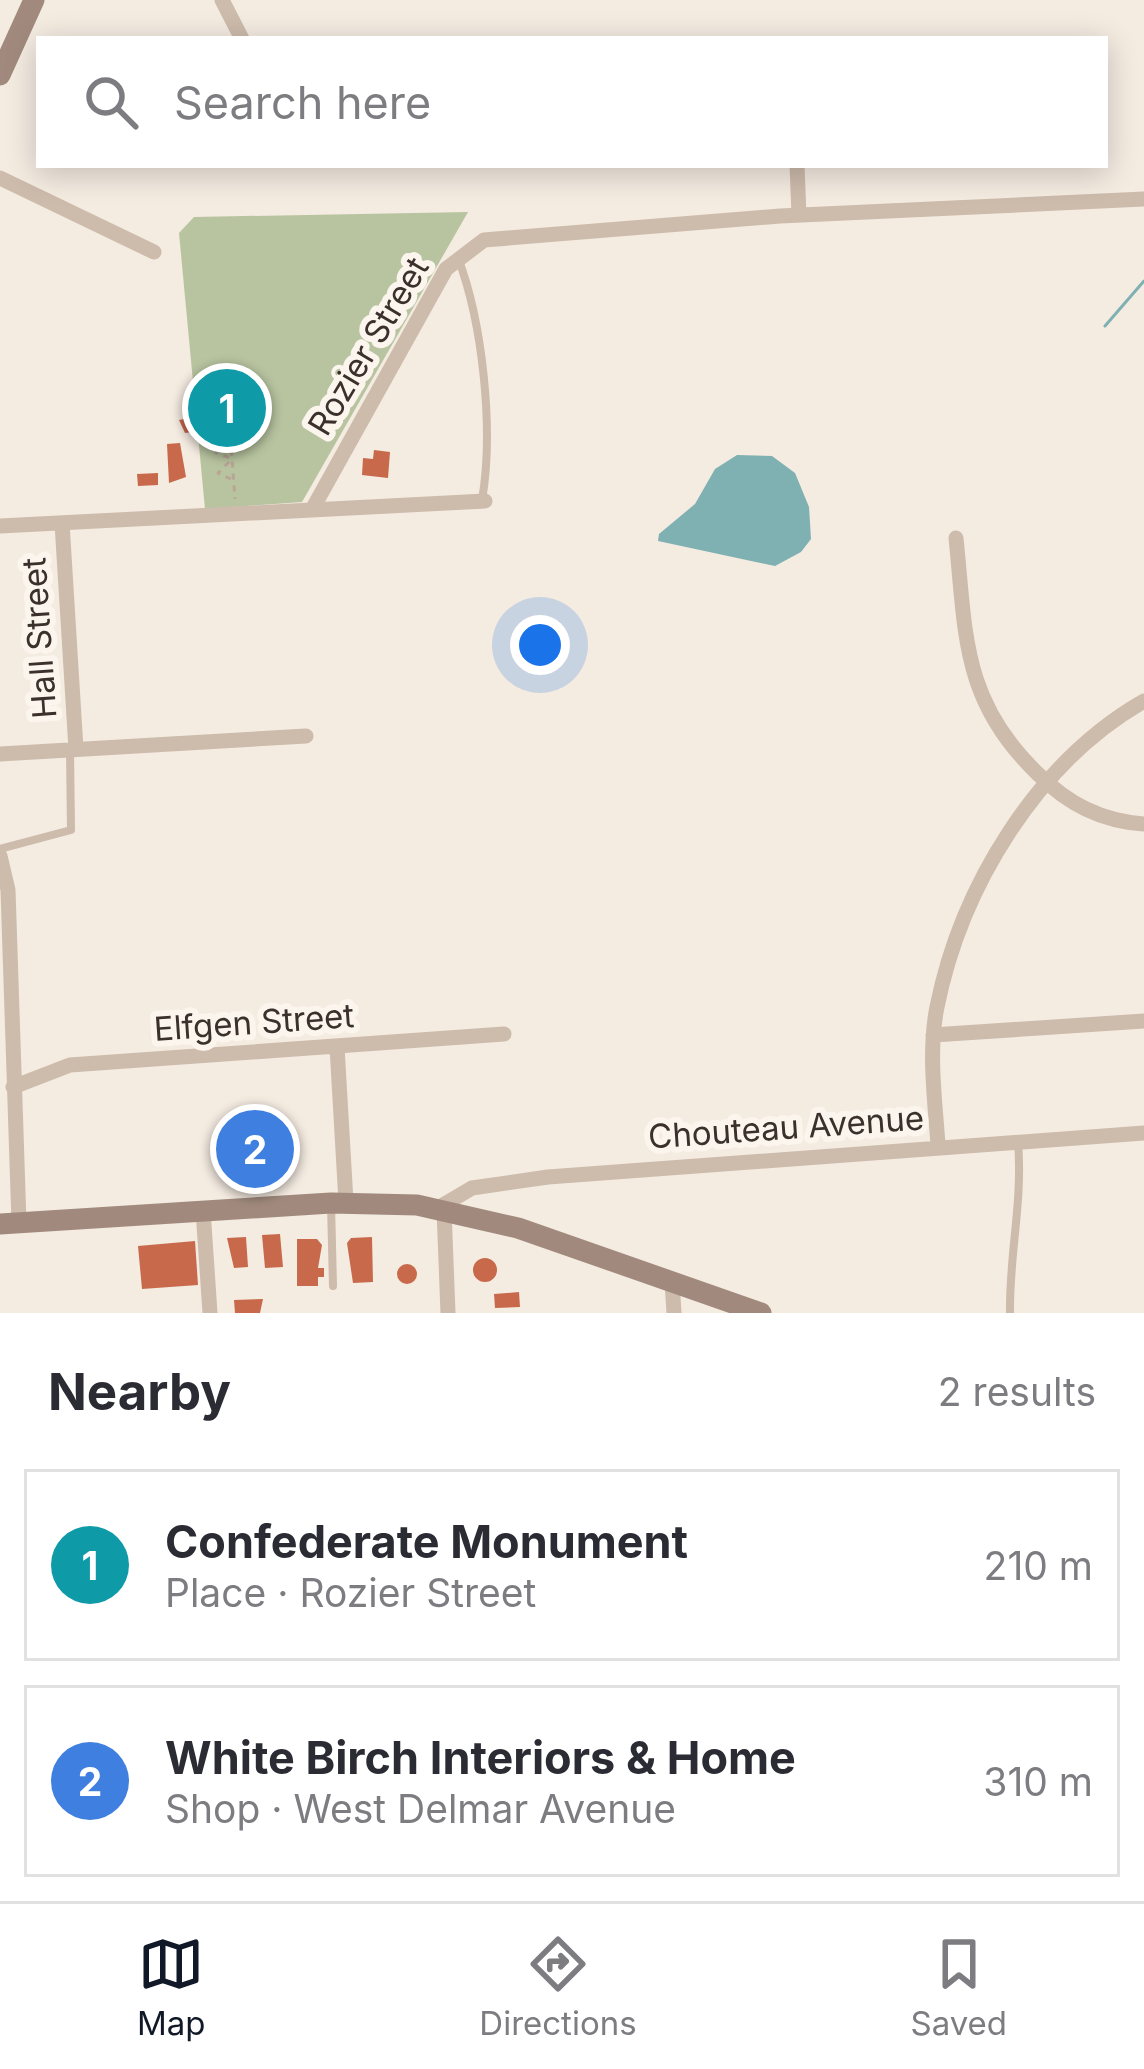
<!DOCTYPE html>
<meta charset="utf-8">
<style>
body{margin:0;font-family:Inter,sans-serif;background:#f2f2f3;color:#2b2b33}
.you{position:absolute;left:540px;top:645px;width:42px;height:42px;margin:-30px;border:9px solid #fff;border-radius:50%;background:#1a73e8;box-shadow:0 0 0 18px #1a73e833}
.badge{display:grid;place-items:center;width:78px;height:78px;border-radius:50%;background:#111827;color:#fff;font-size:39px;font-weight:700}
.pin{position:absolute;translate:-50% -50%;border:6px solid #fff;box-shadow:0 3px 12px #0006}
.list{margin:0;padding:0;list-style:none}
h2{display:flex;justify-content:space-between;align-items:center;height:156px;margin:0;padding:0 48px;font-size:51px}
h2 small{font-size:39px;font-weight:400;color:#7c7c81}
.list li{display:grid;grid-template-columns:78px 1fr auto;gap:36px;align-items:center;box-sizing:border-box;height:192px;margin:0 24px 24px;padding:0 24px;border:3px solid #e1e1e2;border-radius:0px}
.list b{display:block;font-size:45px;white-space:nowrap}
.list p{margin:0;font-size:39px;white-space:nowrap;color:#7c7c81}
.list em{font-size:39px;font-style:normal;color:#7c7c81}
.icon{flex:none;width:66px;height:66px;fill:none;stroke:currentColor;stroke-width:2;stroke-linecap:round;stroke-linejoin:round}
.map{position:relative;flex:none;width:1144px;height:1313px;overflow:hidden}
.search{position:absolute;background:#fff;box-shadow:0 6px 30px #0003;left:36px;right:36px;top:36px;height:132px;display:flex;align-items:center;gap:30px;box-sizing:border-box;padding:0 42px;border-radius:0px;color:#7c7c81;font-size:45px}
.sheet{height:588px;background:#fff}
nav{display:flex;justify-content:space-around;align-items:center;box-sizing:border-box;height:168px;border-top:3px solid #e1e1e2;background:#fff;font-size:33px;color:#7c7c81}
nav a{display:grid;justify-items:center;gap:6px}
nav .on{color:#111827}
.map>svg:first-child{display:block}
</style>
<div class="map">
<svg width="1144" height="1313" viewBox="0 0 1144 1313">
<rect width="100%" height="100%" fill="#f4ebe1"/>
<path fill="#b8c4a0" d="M468,212L302,502L205,509L179,233L194,217Z"/>
<path fill="#7fb0b2" d="M737,455L772,456L795,473L809,507L811,539L801,552L775,566L658,541L659,534L695,504L715,469Z"/>
<g fill="none" stroke-linecap="round" stroke-linejoin="round">
<path stroke="#7fb0b2" stroke-width="3" d="M1105,326L1144,281"/>
</g>
<path fill="#c8694b" d="M190,418L193,432L185,433L179,420Z
M180,443L186,477L169,483L167,444Z
M374,450L390,452L388,478L362,475L363,458L373,459Z
M158,473V485L138,486L137,474Z
M246,1135H263L264,1164H246Z
M280,1234L283,1267L265,1268L262,1235Z
M246,1237L248,1267L234,1268L227,1238Z
M372,1237L373,1282L353,1283L347,1243L351,1238Z
M297,1239H317L322,1245L318,1268H324V1277H318V1286H297Z
M195,1241L198,1285L142,1289L138,1246Z
M473 1270a12 12 0 1 1 24 0a12 12 0 1 1-24 0Z
M397 1274a10 10 0 1 1 20 0a10 10 0 1 1-20 0Z
M519,1292L520,1307L495,1308L494,1294Z
M263,1299L260,1313H235L234,1300Z"/>
<g fill="none" stroke-linecap="round" stroke-linejoin="round">
<path stroke="#b9a596" stroke-width="3" stroke-dasharray="6 6" stroke-linecap="butt" d="M229,418L219,419L218,403L234,402L236,417L229,418L235,499
M228,436L215,431L229,424
M227,441L216,453L230,458
M229,462L218,473L231,479"/>
<path stroke="#cdbbac" stroke-width="8" d="M458,258C483,324 494,431 482,500
M0,849L71,830L70,751
M331,1204L333,1286
M1010,1313C1009,1255 1023,1202 1018,1142"/>
<path stroke="#cdbbac" stroke-width="15" d="M222,0L242,39
M797,165L799,215
M0,178L154,252
M313,508L446,269L484,240L780,216L1144,199
M62,523L76,749
M0,526L485,501
M956,538C966,636 962,701 1038,774C1068,804 1101,821 1144,824
M0,754L306,736
M0,856L8,890L19,1223
M933,1035L1144,1021
M337,1047L346,1202
M13,1087L70,1065L504,1034
M938,1145C935,1100 928,1052 937,1007C961,887 1037,762 1144,701
M438,1208L472,1188L548,1177L1144,1133
M444,1209L448,1313
M203,1210L210,1313
M672,1281L674,1313"/>
<path stroke="#a18a7d" stroke-width="21" d="M0,75L34,0
M0,1224L331,1203L417,1205L518,1228L761,1313"/>
</g>
<g text-anchor="middle" stroke-width="12" stroke-linejoin="round" paint-order="stroke">
<g font-size="33" fill="#3b302b" stroke="#fbf5ee">
<text transform="translate(368 346) rotate(-59)" y="12">Rozier Street</text>
<text transform="translate(39 638) rotate(-94)" y="12">Hall Street</text>
<text transform="translate(254 1022) rotate(-4)" y="12">Elfgen Street</text>
<text transform="translate(786 1127) rotate(-4)" y="12">Chouteau Avenue</text>
</g>
</g>
</svg>
<div class="you"></div>
<div class="pin badge" style="left:227px;top:408px;background:#0f9aa8">1</div>
<div class="pin badge" style="left:255px;top:1149px;background:#3f7fe0">2</div>
<div class="search"><svg class="icon" aria-label="search" viewBox="0 0 24 24"><circle cx="10" cy="10" r="6"/><path d="M15 15l6 6"/></svg>Search here</div>
</div>
<section class="sheet">
<h2>Nearby<small>2 results</small></h2>
<ul class="list">
<li><span class="badge" style="background:#0f9aa8">1</span><div><b>Confederate Monument</b><p>Place · Rozier Street</p></div><em>210 m</em></li>
<li><span class="badge" style="background:#3f7fe0">2</span><div><b>White Birch Interiors &amp; Home</b><p>Shop · West Delmar Avenue</p></div><em>310 m</em></li>
</ul>
</section>
<nav>
<a class="on"><svg class="icon" aria-label="map" viewBox="0 0 24 24"><path d="M3 6l6-2 6 2 6-2v14l-6 2-6-2-6 2zM9 4v14M15 6v14"/></svg>Map</a>
<a><svg class="icon" aria-label="directions" viewBox="0 0 24 24"><path d="M12 3l9 9-9 9-9-9zM9 14v-3h6M13 9l2 2-2 2"/></svg>Directions</a>
<a><svg class="icon" aria-label="saved" viewBox="0 0 24 24"><path d="M7 4h10v16l-5-4-5 4z"/></svg>Saved</a>
</nav>
